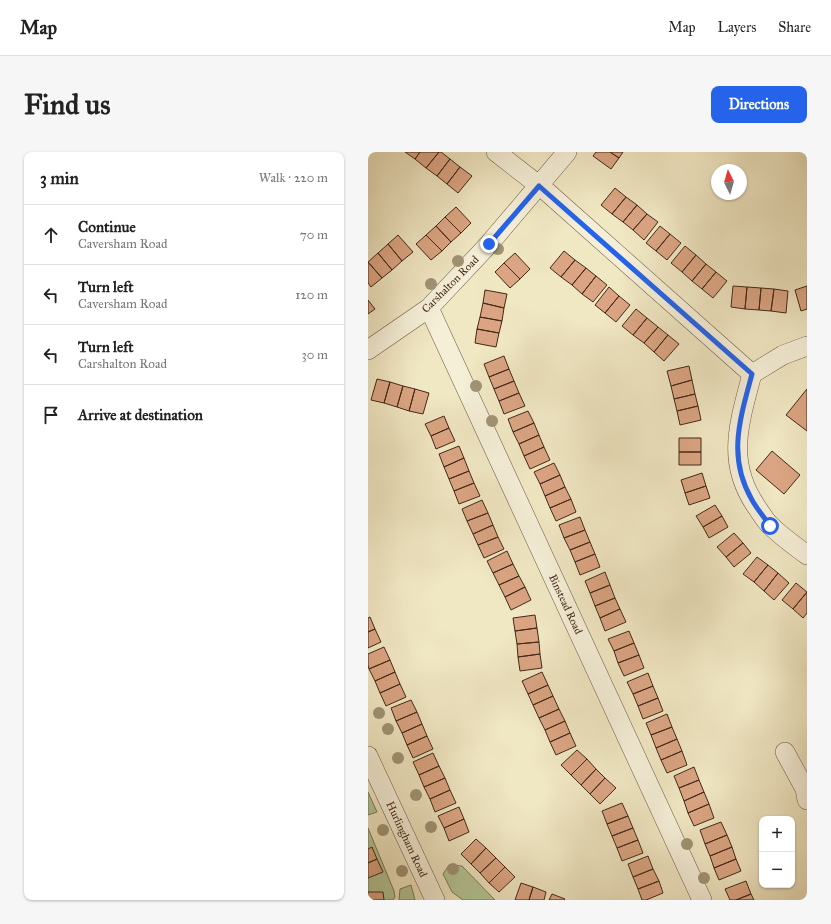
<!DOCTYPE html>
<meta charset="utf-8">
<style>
body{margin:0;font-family:"IM FELL Great Primer",serif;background:#f6f6f6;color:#222}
.controls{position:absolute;right:12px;bottom:12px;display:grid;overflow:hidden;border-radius:8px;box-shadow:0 1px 3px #0004}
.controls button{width:36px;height:36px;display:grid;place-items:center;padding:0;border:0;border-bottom:1px solid #e0e0e0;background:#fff;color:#222;font:20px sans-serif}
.compass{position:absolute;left:343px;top:12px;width:36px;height:36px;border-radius:50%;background:#fff;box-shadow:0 1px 3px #0004;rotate:355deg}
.stop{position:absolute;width:12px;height:12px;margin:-9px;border:3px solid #2563eb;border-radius:50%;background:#fff}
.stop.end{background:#2563eb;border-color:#fff;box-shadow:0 1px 4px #0008}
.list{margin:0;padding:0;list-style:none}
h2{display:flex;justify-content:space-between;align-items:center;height:52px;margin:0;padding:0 16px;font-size:17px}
h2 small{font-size:13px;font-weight:400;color:#767676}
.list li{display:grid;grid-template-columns:26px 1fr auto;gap:12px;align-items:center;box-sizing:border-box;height:60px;padding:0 16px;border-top:1px solid #e0e0e0}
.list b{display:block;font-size:15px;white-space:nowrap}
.list p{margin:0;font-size:13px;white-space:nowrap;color:#767676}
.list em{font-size:13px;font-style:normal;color:#767676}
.icon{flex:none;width:22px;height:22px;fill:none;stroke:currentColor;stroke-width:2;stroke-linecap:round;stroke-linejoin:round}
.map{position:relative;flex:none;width:439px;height:748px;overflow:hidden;border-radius:8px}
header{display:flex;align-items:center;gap:24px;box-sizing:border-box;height:56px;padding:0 20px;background:#fff;border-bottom:1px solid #e0e0e0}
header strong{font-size:19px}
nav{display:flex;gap:22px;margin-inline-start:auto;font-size:14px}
.intro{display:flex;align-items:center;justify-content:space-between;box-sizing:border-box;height:96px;padding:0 24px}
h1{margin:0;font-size:28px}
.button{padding:10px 18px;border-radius:8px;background:#2563eb;color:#fff;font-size:14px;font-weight:700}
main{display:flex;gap:24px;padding:0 24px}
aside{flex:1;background:#fff;border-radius:8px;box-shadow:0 1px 3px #0004}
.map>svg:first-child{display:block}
</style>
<header>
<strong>Map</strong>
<nav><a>Map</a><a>Layers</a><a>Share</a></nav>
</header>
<div class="intro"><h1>Find us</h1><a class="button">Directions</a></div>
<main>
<aside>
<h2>3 min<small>Walk · 220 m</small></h2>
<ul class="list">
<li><svg class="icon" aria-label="ahead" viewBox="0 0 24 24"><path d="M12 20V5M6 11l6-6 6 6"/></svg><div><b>Continue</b><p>Caversham Road</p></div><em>70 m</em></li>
<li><svg class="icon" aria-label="left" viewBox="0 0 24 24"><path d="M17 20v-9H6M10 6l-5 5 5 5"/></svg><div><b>Turn left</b><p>Caversham Road</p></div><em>120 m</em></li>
<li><svg class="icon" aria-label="left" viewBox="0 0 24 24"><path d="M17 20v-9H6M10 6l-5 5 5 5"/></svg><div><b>Turn left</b><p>Carshalton Road</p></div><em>30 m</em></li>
<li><svg class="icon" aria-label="arrive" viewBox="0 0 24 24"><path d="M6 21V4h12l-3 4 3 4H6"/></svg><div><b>Arrive at destination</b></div></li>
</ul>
</aside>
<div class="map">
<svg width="439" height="748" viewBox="0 0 439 748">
<rect width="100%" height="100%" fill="#f0e7c3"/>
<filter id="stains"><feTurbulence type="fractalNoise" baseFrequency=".005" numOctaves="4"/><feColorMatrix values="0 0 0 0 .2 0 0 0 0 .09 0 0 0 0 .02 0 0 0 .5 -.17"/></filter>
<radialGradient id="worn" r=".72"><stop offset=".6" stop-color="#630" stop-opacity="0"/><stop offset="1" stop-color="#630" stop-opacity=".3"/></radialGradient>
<path fill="#b5c798" stroke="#7c7857" d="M0,640L9,660L0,663Z
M0,676L26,739L27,745L25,748H0Z
M81,713L94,714L127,748H95L84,740L75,722Z
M43,733L47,748H31L32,737Z"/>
<path fill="#dba583" stroke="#422916" d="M37,0H52L47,7Z
M52,0H71L58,16L47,7Z
M71,0H73L82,7L69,24L58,16Z
M228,0H242L251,6L243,17L225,4Z
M242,0H255L251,6Z
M82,7L92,15L79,32L69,24Z
M92,15L104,24L90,41L79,32Z
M247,36L258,45L244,62L233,53Z
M258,45L269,53L255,70L244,62Z
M269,53L279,62L265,78L255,70Z
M88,55L103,71L93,81L77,65Z
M279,62L290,70L276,88L265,78Z
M77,65L93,81L83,90L68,74Z
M68,74L83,90L74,99L58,83Z
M292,74L302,82L288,99L278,91Z
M302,82L313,91L299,108L288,99Z
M30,83L45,100L34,109L20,92Z
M58,83L74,99L63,108L48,92Z
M20,92L34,109L24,118L10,101Z
M317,94L328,103L314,120L303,111Z
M196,99L207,108L193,125L182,116Z
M10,101L24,118L14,126L0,110Z
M147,101L162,117L152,127L136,111Z
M328,103L338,112L324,129L314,120Z
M207,108L218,116L204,133L193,125Z
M0,110L14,126L3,135L0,131Z
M136,111L152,127L142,136L127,120Z
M338,112L348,120L334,137L324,129Z
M218,116L228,124L214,142L204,133Z
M348,120L359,129L345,146L334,137Z
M228,124L239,133L225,150L214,142Z
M365,134L379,135L377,157L363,155Z
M439,134V157L433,159L427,138Z
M241,135L251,144L237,161L227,153Z
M379,135L393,136L391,158L377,157Z
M393,136L406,137L403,159L391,158Z
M406,137L420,139L418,161L403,159Z
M117,138L139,142L136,156L115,151Z
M251,144L262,153L248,170L237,161Z
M0,148L7,157L0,162Z
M115,151L136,156L134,169L112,165Z
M268,157L279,166L265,183L254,174Z
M112,165L134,169L131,181L109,177Z
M279,166L290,175L276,191L265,183Z
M290,175L300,183L286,200L276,191Z
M109,177L131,181L128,195L107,191Z
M300,183L311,192L296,209L286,200Z
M136,204L141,217L121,225L116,212Z
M321,214L324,228L303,234L299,219Z
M141,217L146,229L126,237L121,225Z
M9,227L22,230L16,251L3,248Z
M324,228L327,242L306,247L303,234Z
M146,229L151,241L131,249L126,237Z
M22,230L35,234L29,255L16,251Z
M35,234L47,237L41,259L29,255Z
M47,237L61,241L55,262L41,259Z
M439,237V279L418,263Z
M151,241L157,254L136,262L131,249Z
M327,242L330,254L309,259L306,247Z
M330,254L333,268L312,273L309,259Z
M160,259L166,271L145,280L140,267Z
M76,264L81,276L63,284L57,272Z
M166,271L171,283L151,292L145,280Z
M81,276L87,289L68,297L63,284Z
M171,283L176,295L156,304L151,292Z
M311,286H333V300H311Z
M91,294L96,306L76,315L71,302Z
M176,295L182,308L162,317L156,304Z
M404,299L432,323L416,342L388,318Z
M311,300H333V313H311Z
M96,306L101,319L81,327L76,315Z
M186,311L192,323L172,332L166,320Z
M101,319L106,331L86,339L81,327Z
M334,321L338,334L317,341L313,328Z
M192,323L197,335L177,344L172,332Z
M106,331L112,344L91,352L86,339Z
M338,334L342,346L321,353L317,341Z
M197,335L203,347L182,356L177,344Z
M203,347L208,360L188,369L182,356Z
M114,348L120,361L99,369L94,357Z
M347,353L354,364L335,375L328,364Z
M120,361L125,373L105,382L99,369Z
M354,364L360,375L341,386L335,375Z
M212,365L217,378L196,386L191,373Z
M125,373L130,385L110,393L105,382Z
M217,378L222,390L202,398L196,386Z
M366,381L375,391L358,405L349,395Z
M130,385L136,397L116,406L110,393Z
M222,390L227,402L207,410L202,398Z
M375,391L383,401L366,415L358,405Z
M139,399L145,412L125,421L119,409Z
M227,402L232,415L212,423L207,410Z
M389,405L400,413L386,430L375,422Z
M145,412L151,424L131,433L125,421Z
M400,413L410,421L396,439L386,430Z
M237,420L242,433L222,441L217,429Z
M410,421L421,431L406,448L396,439Z
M151,424L157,435L137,445L131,433Z
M428,431L439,440L425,457L414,448Z
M242,433L247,446L227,454L222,441Z
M157,435L163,448L143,458L137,445Z
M439,440V461L435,466L425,457Z
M247,446L252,457L232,466L227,454Z
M252,457L258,470L237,479L232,466Z
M167,463L169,476L147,479L145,466Z
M2,465L7,477L0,480V466Z
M169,476L171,490L149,492L147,479Z
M7,477L13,490L0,496V480Z
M261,479L266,491L246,499L240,487Z
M171,490L172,502L150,505L149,492Z
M266,491L271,503L250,511L246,499Z
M16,495L22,508L1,517L0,513V502Z
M172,502L174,516L152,519L150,505Z
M271,503L276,516L256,524L250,511Z
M22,508L27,520L7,529L1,517Z
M27,520L32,532L12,541L7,529Z
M174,520L180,533L160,542L154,529Z
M280,521L285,534L265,542L259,530Z
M32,532L38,545L18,554L12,541Z
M180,533L185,544L165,553L160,542Z
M285,534L290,546L270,554L265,542Z
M185,544L191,557L171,566L165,553Z
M290,546L295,559L275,567L270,554Z
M43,548L49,560L28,569L23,556Z
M191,557L197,569L177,578L171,566Z
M49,560L54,572L34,581L28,569Z
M299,562L304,575L283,583L278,571Z
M197,569L202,581L182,590L177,578Z
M54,572L59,584L39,593L34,581Z
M304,575L309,587L288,596L283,583Z
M202,581L208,594L188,603L182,590Z
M59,584L65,597L45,606L39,593Z
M309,587L314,599L293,608L288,596Z
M209,598L219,607L203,623L193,613Z
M314,599L319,613L299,621L293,608Z
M65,601L71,614L51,623L45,610Z
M219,607L228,617L213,633L203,623Z
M71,614L77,626L56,635L51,623Z
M326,615L331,628L311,636L306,624Z
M228,617L237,626L222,642L213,633Z
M77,626L82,638L62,647L56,635Z
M237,626L248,636L232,652L222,642Z
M331,628L336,640L316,649L311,636Z
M82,638L88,651L67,660L62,647Z
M336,640L341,652L320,661L316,649Z
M254,651L260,664L239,672L234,659Z
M341,652L346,666L326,674L320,661Z
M91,655L96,667L76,676L70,664Z
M260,664L265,676L244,684L239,672Z
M96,667L101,680L81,689L76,676Z
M353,670L359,683L337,692L332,678Z
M265,676L270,688L249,696L244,684Z
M359,683L364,695L342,704L337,692Z
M108,687L118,696L103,712L93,702Z
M270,688L275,701L254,709L249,696Z
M4,695L9,707L0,711V697Z
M364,695L368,707L346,716L342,704Z
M118,696L128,706L112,721L103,712Z
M280,704L285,717L265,725L260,712Z
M128,706L137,715L121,731L112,721Z
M9,707L15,720L0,726V711Z
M368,707L373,719L351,728L346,716Z
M137,715L147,725L131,740L121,731Z
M285,717L291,729L270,737L265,725Z
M291,729L295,741L278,748H274L270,737Z
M378,729L383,742L368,748H362L357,737Z
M153,731L165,735L161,748H147Z
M165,735L178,740L176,748H161Z
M0,740H15L16,748H0Z
M184,742L197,747L196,748H181Z
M383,742L386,748H368Z"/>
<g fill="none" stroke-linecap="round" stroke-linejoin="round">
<defs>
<path id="minor" d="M128,0L178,39L384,222C371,272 357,311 390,357C394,363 398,370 403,374C414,385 427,394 439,403
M61,156L334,748
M0,198L61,156L121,92L199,0
M384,222L415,203L439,194
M417,600L437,637L439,648
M0,604L67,748"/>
</defs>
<use href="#minor" stroke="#6e5841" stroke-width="20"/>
<use href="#minor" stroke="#f5efd8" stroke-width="19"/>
</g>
<g fill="#a09475">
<circle cx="130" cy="97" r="6"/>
<circle cx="90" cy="109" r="6"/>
<circle cx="63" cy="132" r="6"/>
<circle cx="108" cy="234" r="6"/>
<circle cx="124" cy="269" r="6"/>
<circle cx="11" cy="561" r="6"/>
<circle cx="20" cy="577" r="6"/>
<circle cx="30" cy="606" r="6"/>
<circle cx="48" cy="643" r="6"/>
<circle cx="63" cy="675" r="6"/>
<circle cx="15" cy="678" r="6"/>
<circle cx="319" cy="692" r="6"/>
<circle cx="85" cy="717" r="6"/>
<circle cx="34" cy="719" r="6"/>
<circle cx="336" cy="726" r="6"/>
</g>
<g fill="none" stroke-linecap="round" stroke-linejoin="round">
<path stroke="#2563eb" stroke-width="5" d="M121,92L171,34L384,222C372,267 359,305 384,348C389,357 396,365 402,374"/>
</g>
<g text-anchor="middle" stroke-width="3" stroke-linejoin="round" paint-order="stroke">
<g font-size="11" fill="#422916" stroke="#f5efd8">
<text transform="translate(82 132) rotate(-45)" y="4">Carshalton Road</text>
<text transform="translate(198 452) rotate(65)" y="4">Binstead Road</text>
<text transform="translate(39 687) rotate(65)" y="4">Hurlingham Road</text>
</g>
</g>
<rect width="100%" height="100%" filter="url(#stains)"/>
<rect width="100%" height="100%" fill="url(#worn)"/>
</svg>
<div class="controls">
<button>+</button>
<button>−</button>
</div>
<svg class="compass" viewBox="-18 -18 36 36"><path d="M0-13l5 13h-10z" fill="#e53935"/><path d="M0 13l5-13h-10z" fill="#767676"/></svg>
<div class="stop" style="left:402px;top:374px"></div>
<div class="stop end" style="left:121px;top:92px"></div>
</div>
</main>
